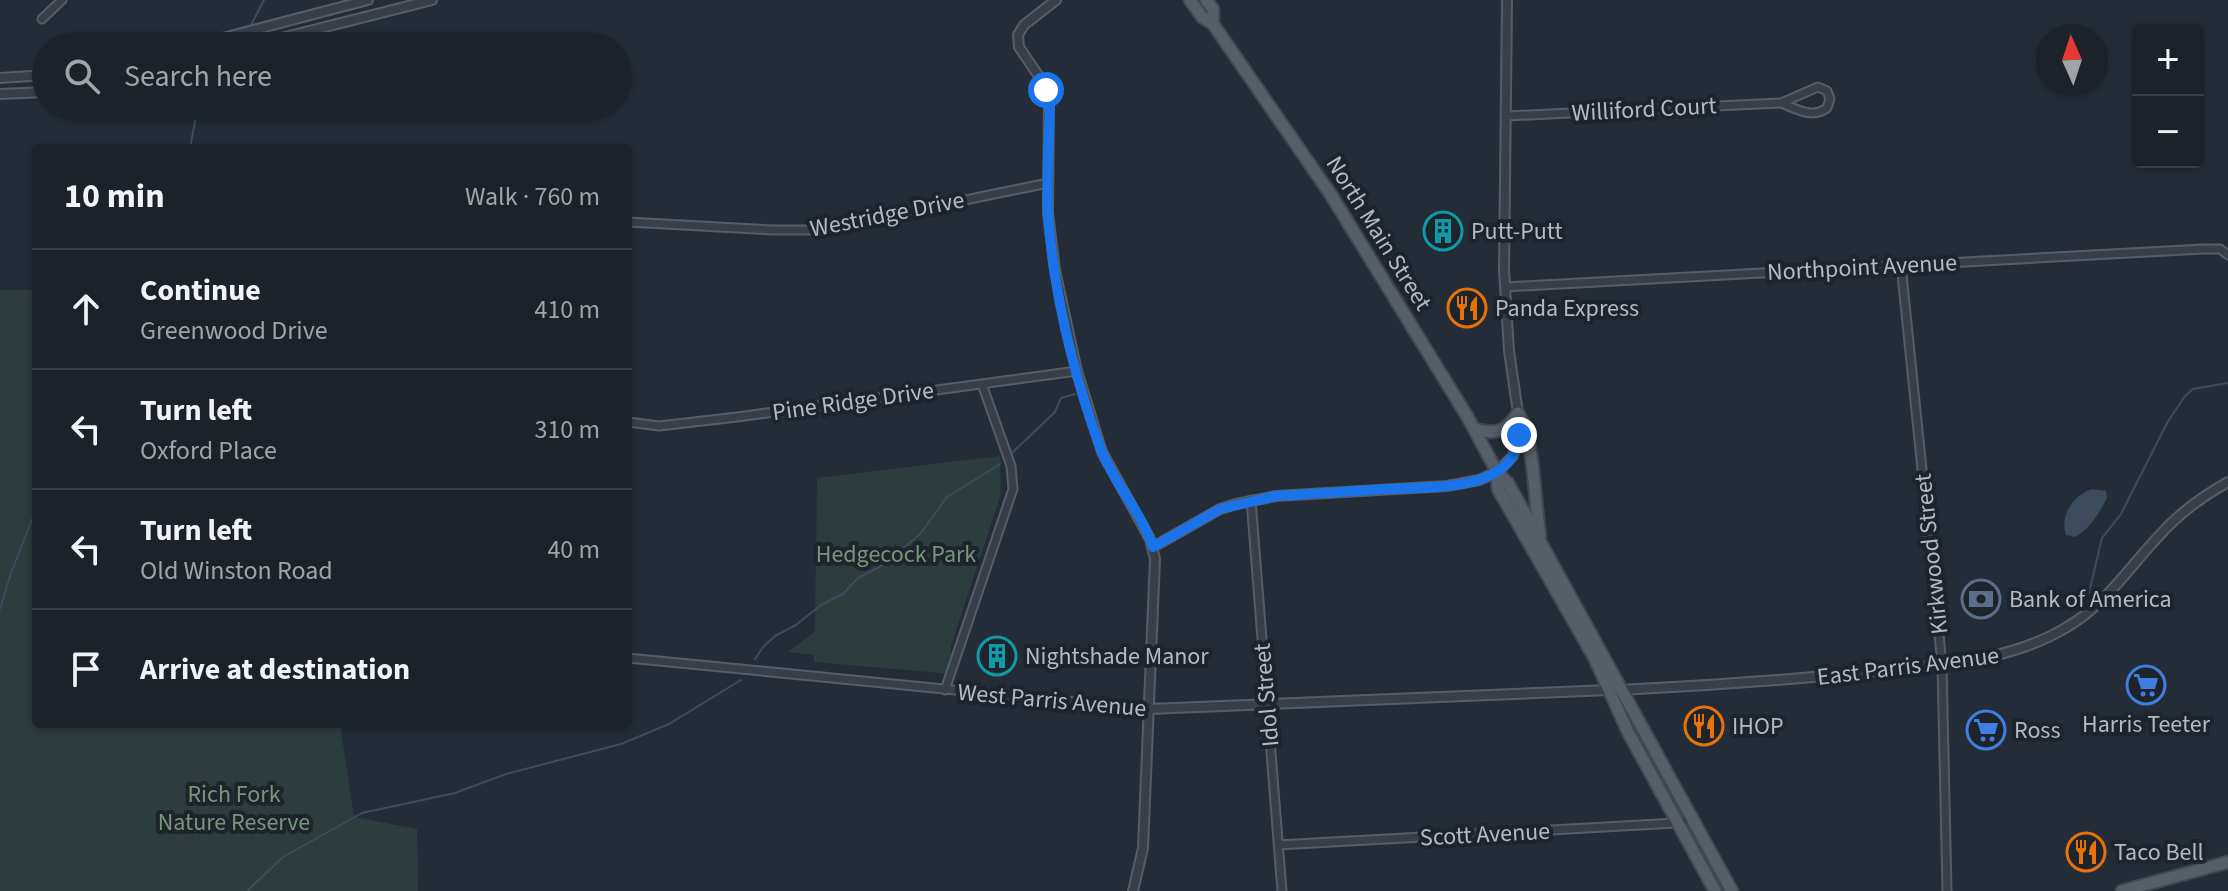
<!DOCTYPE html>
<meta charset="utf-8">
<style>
body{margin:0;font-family:"Source Sans 3",sans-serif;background:#282f35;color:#f1f3f6}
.controls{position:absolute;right:24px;top:24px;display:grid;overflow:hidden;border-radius:8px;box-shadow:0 2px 6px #0004}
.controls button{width:72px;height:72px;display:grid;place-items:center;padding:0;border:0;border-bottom:2px solid #393f46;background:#1b2229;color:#f1f3f6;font:40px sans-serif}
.compass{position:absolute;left:2036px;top:24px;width:72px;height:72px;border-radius:50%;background:#1b2229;box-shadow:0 2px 6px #0004;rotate:357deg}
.stop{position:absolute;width:24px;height:24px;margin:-18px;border:6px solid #1a73e8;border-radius:50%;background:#fff}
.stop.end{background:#1a73e8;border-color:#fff;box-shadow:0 2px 8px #0008}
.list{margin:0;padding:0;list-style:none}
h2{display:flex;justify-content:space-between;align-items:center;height:104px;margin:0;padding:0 32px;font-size:34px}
h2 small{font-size:26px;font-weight:400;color:#a0a4a8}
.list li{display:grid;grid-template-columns:52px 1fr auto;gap:24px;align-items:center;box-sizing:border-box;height:120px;padding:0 32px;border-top:2px solid #393f46}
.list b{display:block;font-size:30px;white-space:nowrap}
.list p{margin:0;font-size:26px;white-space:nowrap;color:#a0a4a8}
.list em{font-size:26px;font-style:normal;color:#a0a4a8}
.icon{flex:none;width:44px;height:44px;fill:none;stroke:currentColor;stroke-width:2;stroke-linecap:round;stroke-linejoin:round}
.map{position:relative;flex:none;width:2228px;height:891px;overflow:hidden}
.search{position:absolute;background:#1b2229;box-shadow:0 2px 6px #0004;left:32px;top:32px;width:600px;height:88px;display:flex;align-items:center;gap:20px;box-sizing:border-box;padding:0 28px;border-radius:44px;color:#a0a4a8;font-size:30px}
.panel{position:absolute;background:#1b2229;box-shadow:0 2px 6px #0004;left:32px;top:144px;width:600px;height:584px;border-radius:8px}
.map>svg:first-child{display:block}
</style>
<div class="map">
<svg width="2228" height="891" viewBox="0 0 2228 891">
<rect width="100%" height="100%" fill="#242d37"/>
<path fill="#2c3d3d" d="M0,290H36V724H340L354,817L417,829L418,891H0Z
M1000,456L1001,494L951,646L952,674L814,662V655L788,652L815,631L817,478Z"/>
<path fill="#3c4b5e" d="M2092,489L2106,491L2107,498C2099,513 2091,528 2075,537L2066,535C2059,515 2074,495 2092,489Z"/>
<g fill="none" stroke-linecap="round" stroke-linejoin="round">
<path stroke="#3c4b5e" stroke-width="2" d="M250,27L264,0
M234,46L244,35
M190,148L198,106
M1013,452L1055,412L1061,398L1075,394
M2089,593L2102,538L2121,514L2167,423L2185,396L2193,389L2228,383
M0,609L11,573L36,509
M755,659L763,647L775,636L796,625L821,605L843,594L858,578L885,564L905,547L921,533L947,497L1000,464
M247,891L283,857L362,813L455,793L506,774L621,744L669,724L741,680"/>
<defs>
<path id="minor" d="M42,19L62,0
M1506,116L1781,103L1818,87L1827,91L1830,99L1827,108C1812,119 1797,109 1781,103
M628,222L773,230H820L1048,183
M1901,265L1942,664L1947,891
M1505,287L2203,249H2220L2228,255
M628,422L659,426L737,417L1077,371
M1251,500L1282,891
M628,658L1149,709
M945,690L1013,489L1011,466L982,384
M1278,845L1676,823L1692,818"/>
<path id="tertiary" d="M1056,0L1024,25L1018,35L1019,47L1042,81L1049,99L1048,213L1055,270L1077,371L1102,452L1150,539L1155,559L1143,848L1133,891
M192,46L368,0
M250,46L432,0
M0,78L46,75
M0,94L46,92
M1153,547L1220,509L1236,504L1276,496L1447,486L1479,480L1497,472L1513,456L1519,435L1518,413L1509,351L1504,270L1507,0
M1621,690C1704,686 1786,680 1868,672C1936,665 2008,663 2067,627C2105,605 2128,569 2157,538C2177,515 2201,497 2228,482
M1149,709L1609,690"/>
<path id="primary" d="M1190,0L1202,17L1213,24L1331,195L1467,416L1497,472L1508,483L1732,891
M1206,0L1213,9V24
M1474,429C1497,435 1505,432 1518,413C1535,440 1534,501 1540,535
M1497,473L1498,489L1594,657L1628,732L1715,891
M2122,891L2228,862"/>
</defs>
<use href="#minor" stroke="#565d65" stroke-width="11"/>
<use href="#tertiary" stroke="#565d65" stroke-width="12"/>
<use href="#primary" stroke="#414850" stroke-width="15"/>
<use href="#minor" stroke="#383f48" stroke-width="7"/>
<use href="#tertiary" stroke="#383f48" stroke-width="8"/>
<use href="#primary" stroke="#565e67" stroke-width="11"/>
</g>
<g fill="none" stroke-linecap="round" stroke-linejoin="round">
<path stroke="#1a73e8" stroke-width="10" d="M1046,90L1050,105C1049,142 1046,180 1048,216C1054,294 1074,376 1101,450C1115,484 1141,512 1153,547L1220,509L1276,496C1313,494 1350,491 1388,489C1422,487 1468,490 1498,471C1511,463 1517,450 1519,435"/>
</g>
<defs>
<symbol id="building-ring" viewBox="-11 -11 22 22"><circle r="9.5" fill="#1d242c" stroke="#0f9aa8" stroke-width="1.5"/><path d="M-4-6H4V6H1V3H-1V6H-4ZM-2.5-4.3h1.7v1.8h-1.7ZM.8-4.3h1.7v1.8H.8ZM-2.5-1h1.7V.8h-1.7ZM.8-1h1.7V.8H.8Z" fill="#0f9aa8"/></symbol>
<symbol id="restaurant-ring" viewBox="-11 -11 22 22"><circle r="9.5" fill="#1d242c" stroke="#e8710a" stroke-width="1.5"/><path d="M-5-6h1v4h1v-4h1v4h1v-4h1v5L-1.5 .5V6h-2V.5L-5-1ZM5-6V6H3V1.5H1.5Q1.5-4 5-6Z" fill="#e8710a"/></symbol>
<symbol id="bank-ring" viewBox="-11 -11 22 22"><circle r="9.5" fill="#1d242c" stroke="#5c6f8a" stroke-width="1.5"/><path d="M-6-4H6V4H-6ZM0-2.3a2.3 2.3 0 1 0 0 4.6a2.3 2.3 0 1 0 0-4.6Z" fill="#5c6f8a"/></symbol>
<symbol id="supermarket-ring" viewBox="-11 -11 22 22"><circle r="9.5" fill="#1d242c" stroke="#3f7fe0" stroke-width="1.5"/><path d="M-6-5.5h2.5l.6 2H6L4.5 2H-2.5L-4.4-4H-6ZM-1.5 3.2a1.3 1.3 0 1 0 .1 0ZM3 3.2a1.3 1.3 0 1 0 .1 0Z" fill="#3f7fe0"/></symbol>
</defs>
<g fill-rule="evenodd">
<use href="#building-ring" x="1421" y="209" width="44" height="44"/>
<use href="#restaurant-ring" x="1445" y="286" width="44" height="44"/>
<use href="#bank-ring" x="1959" y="577" width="44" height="44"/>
<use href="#building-ring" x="975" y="634" width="44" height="44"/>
<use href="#supermarket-ring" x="2124" y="663" width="44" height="44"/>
<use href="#restaurant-ring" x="1682" y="704" width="44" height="44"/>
<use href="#supermarket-ring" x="1964" y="708" width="44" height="44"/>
<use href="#restaurant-ring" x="2064" y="830" width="44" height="44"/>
</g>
<g text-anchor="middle" stroke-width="8" stroke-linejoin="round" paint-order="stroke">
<g font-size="24" fill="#b3bac3" stroke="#1d242c">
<text transform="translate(1644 109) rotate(-3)" y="8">Williford Court</text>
<text transform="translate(887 214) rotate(-11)" y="8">Westridge Drive</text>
<text transform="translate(1379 233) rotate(58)" y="8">North Main Street</text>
<text transform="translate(1862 267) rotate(-3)" y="8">Northpoint Avenue</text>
<text transform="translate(853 401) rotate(-8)" y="8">Pine Ridge Drive</text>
<text transform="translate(1931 554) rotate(-96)" y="8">Kirkwood Street</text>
<text transform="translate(1908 666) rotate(-7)" y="8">East Parris Avenue</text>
<text transform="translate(1266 695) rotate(-95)" y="8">Idol Street</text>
<text transform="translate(1052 700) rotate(5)" y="8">West Parris Avenue</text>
<text transform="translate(1485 834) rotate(-3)" y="8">Scott Avenue</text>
</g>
<g font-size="24" fill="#b3bac3" stroke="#1d242c" text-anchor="start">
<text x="1471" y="239">Putt-Putt</text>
<text x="1495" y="316">Panda Express</text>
<text x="2009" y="607">Bank of America</text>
<text x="1025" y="664">Nightshade Manor</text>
<text x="2146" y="732" text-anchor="middle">Harris Teeter</text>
<text x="1732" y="734">IHOP</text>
<text x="2014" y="738">Ross</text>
<text x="2114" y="860">Taco Bell</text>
</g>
<g font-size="24" fill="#74967b" stroke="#1d242c">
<text x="896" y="562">Hedgecock Park</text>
<text x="234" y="802">Rich Fork<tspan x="234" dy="28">Nature Reserve</tspan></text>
</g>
</g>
</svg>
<div class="controls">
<button>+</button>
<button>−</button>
</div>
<svg class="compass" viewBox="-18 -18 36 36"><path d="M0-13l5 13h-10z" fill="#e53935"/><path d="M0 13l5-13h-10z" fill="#a0a4a8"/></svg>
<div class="stop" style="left:1046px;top:90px"></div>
<div class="stop end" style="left:1519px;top:435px"></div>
<div class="search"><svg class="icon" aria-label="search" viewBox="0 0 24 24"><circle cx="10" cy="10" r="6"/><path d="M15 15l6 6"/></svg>Search here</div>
<section class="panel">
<h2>10 min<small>Walk · 760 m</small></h2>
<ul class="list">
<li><svg class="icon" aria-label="ahead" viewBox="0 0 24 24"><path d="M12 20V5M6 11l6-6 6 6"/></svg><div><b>Continue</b><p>Greenwood Drive</p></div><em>410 m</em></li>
<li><svg class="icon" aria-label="left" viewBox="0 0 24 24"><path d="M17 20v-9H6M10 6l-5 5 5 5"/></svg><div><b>Turn left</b><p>Oxford Place</p></div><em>310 m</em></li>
<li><svg class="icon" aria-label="left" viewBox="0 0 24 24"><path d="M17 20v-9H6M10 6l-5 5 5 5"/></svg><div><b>Turn left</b><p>Old Winston Road</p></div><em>40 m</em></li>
<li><svg class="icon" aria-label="arrive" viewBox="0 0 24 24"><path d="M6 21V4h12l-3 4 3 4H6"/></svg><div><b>Arrive at destination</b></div></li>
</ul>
</section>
</div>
